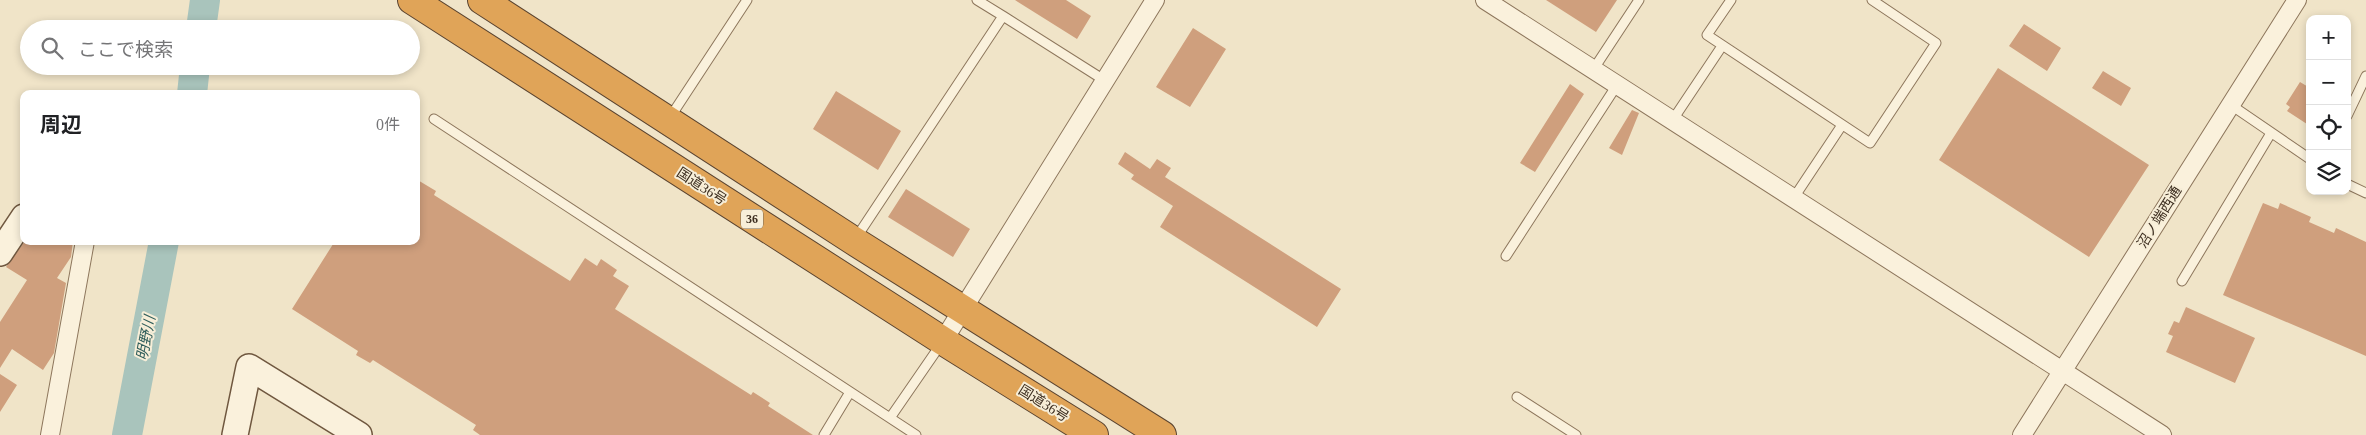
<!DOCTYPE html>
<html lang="ja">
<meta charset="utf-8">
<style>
body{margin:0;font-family:"Times New Roman","Noto Sans JP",serif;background:#f2f2f2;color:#202124}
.controls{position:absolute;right:15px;top:15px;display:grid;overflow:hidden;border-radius:10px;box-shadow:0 2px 8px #0003}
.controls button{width:45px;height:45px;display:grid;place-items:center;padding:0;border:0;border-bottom:1px solid #e0e0e0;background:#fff;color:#202124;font:25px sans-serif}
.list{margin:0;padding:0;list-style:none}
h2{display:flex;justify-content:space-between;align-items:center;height:65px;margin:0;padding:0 20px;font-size:21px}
h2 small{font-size:16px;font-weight:400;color:#757577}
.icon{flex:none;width:28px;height:28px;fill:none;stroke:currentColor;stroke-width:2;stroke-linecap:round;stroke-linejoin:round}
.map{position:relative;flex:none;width:2366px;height:435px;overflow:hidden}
.search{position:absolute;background:#fff;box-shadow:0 2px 8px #0003;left:20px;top:20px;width:400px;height:55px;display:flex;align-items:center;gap:12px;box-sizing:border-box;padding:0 18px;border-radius:28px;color:#757577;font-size:19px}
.panel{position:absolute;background:#fff;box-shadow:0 2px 8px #0003;left:20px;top:90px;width:400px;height:155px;border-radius:10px}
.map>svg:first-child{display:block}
</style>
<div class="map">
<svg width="2366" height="435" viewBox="0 0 2366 435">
<rect width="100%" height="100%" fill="#f0e4c8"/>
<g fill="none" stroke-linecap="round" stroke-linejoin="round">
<path stroke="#a9c4bc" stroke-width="30" d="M201,29L205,0
M192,94L195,66
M127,435L164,241"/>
</g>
<path fill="#cf9f7d" d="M1015,0H1066L1091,16L1077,39Z
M1546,0H1617L1596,32Z
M2024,24L2061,48L2047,71L2009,46Z
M1193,28L1226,49L1190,107L1156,87Z
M1998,68L2149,165L2089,257L1939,160Z
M2103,71L2131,88L2121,106L2092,88Z
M2300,82L2310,88V126L2287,111L2290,107L2286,104Z
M1570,84L1584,94L1535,172L1520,163Z
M836,91L901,131L878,170L813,129Z
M1632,110L1639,113L1622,155L1609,148Z
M1125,152L1150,169L1157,159L1171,168L1165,177L1341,289L1317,327L1160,227L1173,206L1131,179L1134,175L1118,164Z
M416,179L436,191L434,195L570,281L585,258L597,266L601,259L617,270L613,276L629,286L615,309L751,395L753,392L770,403L768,406L813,435H480L473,430L476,425L373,360L370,363L356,355L358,351L292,309L335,241H416Z
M906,189L970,229L953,257L888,217Z
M2263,203L2278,209L2280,203L2311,217L2309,222L2334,233L2336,228L2366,242V356L2223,295Z
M25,241H73L71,257L57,278L66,283L54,353L43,370L12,349L0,368V322L27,280L6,267Z
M2186,307L2255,338L2235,383L2166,352L2173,336L2168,334L2174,321L2179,323Z
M0,374L17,385L0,412Z"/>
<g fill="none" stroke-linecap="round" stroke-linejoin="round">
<defs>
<path id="lane" d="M977,0L1003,16
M1731,0L1707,35L1870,143L1936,43L1872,0
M1593,70L1639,0
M2231,105L2310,159
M2347,116L2366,76
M434,119L916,435
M669,119L747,0
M1672,121L1722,46
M2347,184L2366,193
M1793,199L1842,125
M856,238L1003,16L1104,80
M1506,256L1617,85
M2182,281L2271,133
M1517,397L1576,435
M890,418L941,344
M824,435L850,392"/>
<path id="street" d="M1485,0L2162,435
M943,341L1155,0
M50,435L85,241
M2022,435L2297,0"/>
<path id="secondary" d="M0,253L24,217
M235,435L249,367L359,435"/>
<path id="highway" d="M412,0L943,341L1094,435
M482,0L854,241L1162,435"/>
</defs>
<use href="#lane" stroke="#8d765c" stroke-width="11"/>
<use href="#street" stroke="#8d765c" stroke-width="20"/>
<use href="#secondary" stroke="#6f573f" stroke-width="28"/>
<use href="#highway" stroke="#5b4430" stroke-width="30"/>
<use href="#lane" stroke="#faf1dc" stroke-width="9"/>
<use href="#street" stroke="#faf1dc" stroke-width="18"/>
<use href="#secondary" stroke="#faf1dc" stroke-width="25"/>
<use href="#highway" stroke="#e0a458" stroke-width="28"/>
</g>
<g text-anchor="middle" stroke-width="4" stroke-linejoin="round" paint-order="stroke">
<rect fill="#f7eed8" stroke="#756857" stroke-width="1" x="741" y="209.5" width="22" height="19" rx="4"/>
<g font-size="12" font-weight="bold" fill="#3d2e20">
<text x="752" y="223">36</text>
</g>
<g font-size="14" fill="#3d2e20" stroke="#f7eed8">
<text transform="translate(702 186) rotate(33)" y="5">国道36号</text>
<text transform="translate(2159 217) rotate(-58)" y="5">沼ノ端西通</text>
<text transform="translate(1044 403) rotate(32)" y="5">国道36号</text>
</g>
<g font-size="15" font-style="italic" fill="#2f5d5a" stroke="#f7eed8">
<text transform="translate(146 338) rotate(-79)" y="5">明野川</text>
</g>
</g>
</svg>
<div class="controls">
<button>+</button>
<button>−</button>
<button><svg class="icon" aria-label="locate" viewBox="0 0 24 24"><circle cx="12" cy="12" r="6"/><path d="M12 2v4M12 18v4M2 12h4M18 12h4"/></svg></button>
<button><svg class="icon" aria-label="layers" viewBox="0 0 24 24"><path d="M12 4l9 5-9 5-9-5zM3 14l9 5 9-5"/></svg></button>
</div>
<div class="search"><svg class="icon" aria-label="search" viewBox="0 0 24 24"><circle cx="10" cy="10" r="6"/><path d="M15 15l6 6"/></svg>ここで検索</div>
<section class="panel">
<h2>周辺<small>0件</small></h2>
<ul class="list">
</ul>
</section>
</div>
